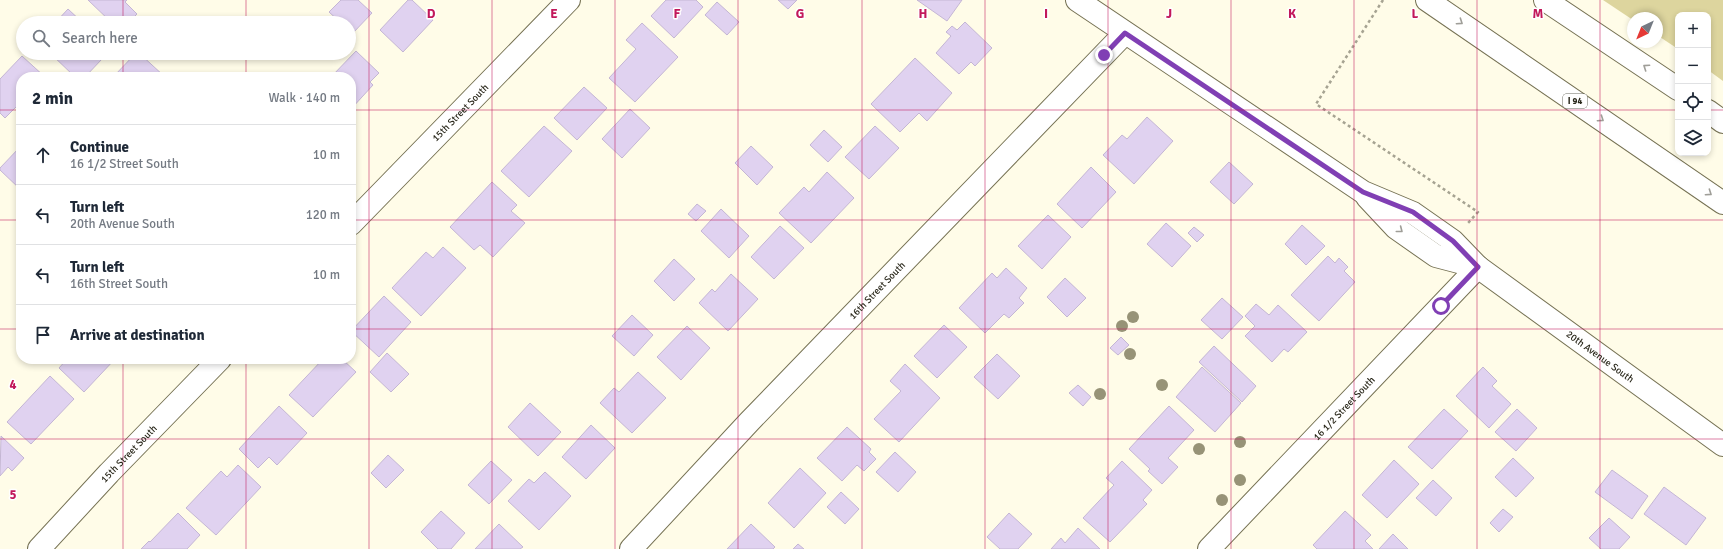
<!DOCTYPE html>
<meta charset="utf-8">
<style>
body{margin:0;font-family:Signika,sans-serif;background:#f2f2f3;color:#1f2937}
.controls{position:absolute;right:12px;top:12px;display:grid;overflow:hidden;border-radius:8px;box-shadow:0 2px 6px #0003}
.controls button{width:36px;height:36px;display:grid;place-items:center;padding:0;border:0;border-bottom:1px solid #e0e1e3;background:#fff;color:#1f2937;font:20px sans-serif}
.compass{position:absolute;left:1627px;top:12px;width:36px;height:36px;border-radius:50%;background:#fff;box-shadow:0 2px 6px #0003;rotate:223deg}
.stop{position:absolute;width:12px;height:12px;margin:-9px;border:3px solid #803fb4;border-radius:50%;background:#fff}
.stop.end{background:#803fb4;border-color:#fff;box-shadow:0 1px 4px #0008}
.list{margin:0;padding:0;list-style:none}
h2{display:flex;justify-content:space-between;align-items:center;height:52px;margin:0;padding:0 16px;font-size:17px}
h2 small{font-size:13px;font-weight:400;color:#747a83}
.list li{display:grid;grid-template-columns:26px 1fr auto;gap:12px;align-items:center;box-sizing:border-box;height:60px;padding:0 16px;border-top:1px solid #e0e1e3}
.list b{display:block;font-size:15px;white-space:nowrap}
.list p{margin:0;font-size:13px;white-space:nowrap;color:#747a83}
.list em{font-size:13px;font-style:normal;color:#747a83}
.icon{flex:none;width:22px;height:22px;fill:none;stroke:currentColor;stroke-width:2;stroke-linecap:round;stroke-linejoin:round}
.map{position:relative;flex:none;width:1723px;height:549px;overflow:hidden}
.search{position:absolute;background:#fff;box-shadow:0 2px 6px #0003;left:16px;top:16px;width:340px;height:44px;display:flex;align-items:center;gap:10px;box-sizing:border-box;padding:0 14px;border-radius:22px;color:#747a83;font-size:15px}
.panel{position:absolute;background:#fff;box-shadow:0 2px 6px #0003;left:16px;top:72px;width:340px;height:292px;border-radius:16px}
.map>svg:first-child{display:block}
</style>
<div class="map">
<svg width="1723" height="549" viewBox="0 0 1723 549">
<rect width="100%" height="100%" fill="#fffce8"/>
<path fill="#ddd59e" d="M1603,0H1723V81L1708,70V15H1678V49L1657,35V18H1633V20Z"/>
<path fill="#e0d2f0" stroke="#c4b6d4" d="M88,0H127L125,2L137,14L128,23H112Z
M341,0H358L372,13L352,34L349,31V23H341L329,12Z
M408,0H412L433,20L403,52L380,30Z
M666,0H696L703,7L674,38L651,16Z
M778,0H797L788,9Z
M917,0H962L947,21Z
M717,2L739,22L727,35L705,15Z
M68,9L83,23H55Z
M965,22L992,48L975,66L971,62L959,74L936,53L951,36L946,32L952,26L957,30Z
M642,23L678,57L635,102L609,78L636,49L626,40Z
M356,51L379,73L370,82L373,85L351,109V77H331Z
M50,53H96L102,59L85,77H75Z
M136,53H139L164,76L113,77Z
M22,56L45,77H21V102L5,118L0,113V79Z
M915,58L952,93L927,121L919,113L900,132L871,104Z
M584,87L607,108L577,140L554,118Z
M630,109L650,128L622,158L602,139Z
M1147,117L1173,141L1134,184L1103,155L1122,135L1127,139Z
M544,126L572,151L529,197L501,171Z
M875,126L899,148L869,179L845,157Z
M824,130L842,147L828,162L810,145Z
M751,146L773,167L757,185L735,163Z
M20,147L21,148V190L0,170V168Z
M1229,162L1253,184L1234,204L1210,182Z
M1091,167L1116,192L1082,228L1057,204Z
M827,172L854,198L811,243L779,213L804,187L809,192Z
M492,182L517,205L511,211L525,223L493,257L480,245L474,250L450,227Z
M697,204L706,211L696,221L688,214Z
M721,209L749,236L729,258L701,231Z
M1048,215L1071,237L1042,269L1018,246Z
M1166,223L1191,246L1172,267L1147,244Z
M1302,225L1325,246L1306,265L1285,244Z
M780,226L804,248L774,279L751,257Z
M1194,227L1204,235L1197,242L1188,233Z
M443,247L466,268L421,316L392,288L426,252L433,258Z
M1328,256L1335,263L1339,258L1348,267L1344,271L1355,282L1319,321L1291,295Z
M674,259L695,279L674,301L654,281Z
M1006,268L1027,288L1019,298L1024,303L1009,318L1004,314L985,333L959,308L992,273L997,278Z
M731,274L758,299L728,331L699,303L712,289L715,292Z
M1065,278L1086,298L1067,317L1047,297Z
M384,296L411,322L379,357L351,331Z
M1222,298L1243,317L1222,339L1201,320Z
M1256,304L1269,315L1278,305L1307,332L1288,352L1284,349L1272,362L1245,336L1255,326L1245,316Z
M632,315L653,335L634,356L612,336Z
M944,325L967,347L937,378L914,356Z
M687,326L710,348L681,380L657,357Z
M1121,337L1129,345L1118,355L1110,348Z
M1214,346L1256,386L1242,402L1199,362Z
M387,353L409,374L391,392L370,372Z
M997,354L1020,376L998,399L974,377Z
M67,359H115L84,392L59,368Z
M323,359H342L356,372L313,417L289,395Z
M905,364L940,398L899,442L874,419L901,391L890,381Z
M1202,367L1241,403L1215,432L1176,397Z
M1483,367L1497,381L1492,386L1511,404L1489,428L1456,396Z
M638,372L666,398L632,433L600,403L614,388L619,392Z
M50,376L74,399L31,444L7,422Z
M1078,385L1091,397L1083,406L1069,393Z
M530,403L561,432L538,456L508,427Z
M279,406L307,433L277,465L269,457L258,468L239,449Z
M1169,406L1194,430L1168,458L1178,467L1162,484L1148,471L1150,469L1129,449Z
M1444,409L1468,431L1432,469L1408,447Z
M1517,409L1537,428L1516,451L1495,432Z
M591,425L615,448L586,479L562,457Z
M847,427L871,449L869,452L876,459L864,471L857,465L842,481L817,458Z
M1,436L24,458L12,471L8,467L0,476Z
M895,452L916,472L898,492L876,472Z
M388,455L404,470L386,488L371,473Z
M1513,458L1534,478L1516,497L1495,477Z
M1394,460L1419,484L1387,518L1362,495Z
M491,461L512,480L489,504L468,485Z
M1122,461L1152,490L1143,500L1147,504L1110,542L1083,518L1114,485L1106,478Z
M238,465L261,487L216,535L186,508L221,471L227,477Z
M800,468L826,493L794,528L768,503Z
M1612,470L1648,496L1632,519L1595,492Z
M545,472L571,496L539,530L508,501L529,479L534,483Z
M1433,480L1452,498L1436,516L1416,498Z
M1664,487L1706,518L1686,545L1644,514Z
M841,492L859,509L845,524L827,507Z
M1503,509L1513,517L1499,532L1490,523Z
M441,511L465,533L451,549H438L421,532Z
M1345,511L1371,535L1365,541L1373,549H1317L1313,545Z
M178,513L200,535L187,549H141L149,541L150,542Z
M1009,513L1032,534L1018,549H1000L987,537Z
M1609,518L1630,537L1619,549H1601L1589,538Z
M499,524L523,547L520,549H475Z
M751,524L775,547L773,549H727Z
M1078,528L1100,549H1051L1061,538L1065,543Z
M1393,534L1408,549H1379Z
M798,544L804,549H793Z"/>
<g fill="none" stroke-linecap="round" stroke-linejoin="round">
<defs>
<g id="minor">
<path id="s1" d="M1077,0L1363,192L1413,213L1453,241L1478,267L1723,445"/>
<path d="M1367,197L1396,228L1436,256L1478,267"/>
<path id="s2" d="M351,224L569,0"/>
<path id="s3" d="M39,549L109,473L220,359"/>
<path id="s4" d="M631,549L749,422L1125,33"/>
<path id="s5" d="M1209,549L1478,267"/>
</g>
<path id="motorway" d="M1427,0L1723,203
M1545,0L1678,89
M1708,111L1723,122"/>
</defs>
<use href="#minor" stroke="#767254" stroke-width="24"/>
<use href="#motorway" stroke="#767254" stroke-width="24"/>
<path stroke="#a6a392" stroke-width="2.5" stroke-dasharray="3 3" stroke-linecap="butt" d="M1383,0L1316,104L1478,212L1468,223"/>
<use href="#minor" stroke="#fff" stroke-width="22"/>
<use href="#motorway" stroke="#fff" stroke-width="22"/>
</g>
<g fill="#979377">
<circle cx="1133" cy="317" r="6"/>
<circle cx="1122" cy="326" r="6"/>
<circle cx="1130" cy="354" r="6"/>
<circle cx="1162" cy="385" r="6"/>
<circle cx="1100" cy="394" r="6"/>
<circle cx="1240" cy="442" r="6"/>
<circle cx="1199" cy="449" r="6"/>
<circle cx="1240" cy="480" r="6"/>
<circle cx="1222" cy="500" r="6"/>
</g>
<defs><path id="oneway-chevron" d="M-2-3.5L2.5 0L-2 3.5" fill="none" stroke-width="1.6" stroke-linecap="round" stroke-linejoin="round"/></defs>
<g stroke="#9f9e98">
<use href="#oneway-chevron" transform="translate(1460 22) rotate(34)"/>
<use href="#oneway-chevron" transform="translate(1646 67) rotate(-146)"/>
<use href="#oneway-chevron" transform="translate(1601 119) rotate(34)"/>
<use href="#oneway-chevron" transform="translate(1709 193) rotate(34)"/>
<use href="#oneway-chevron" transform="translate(1400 230) rotate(38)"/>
</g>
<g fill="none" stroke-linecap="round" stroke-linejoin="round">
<path stroke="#803fb4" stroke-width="5" d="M1104,55L1125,33L1363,192L1413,212L1453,241L1478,267L1441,306"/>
</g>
<path fill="none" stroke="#c2185b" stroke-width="1" stroke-opacity="0.55" d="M123,0V23M246,0V23M369,0V549M492,0V549M615,0V549M738,0V549M862,0V549M985,0V549M1108,0V549M1231,0V549M1354,0V549M1477,0V549M1600,0V549M123,53V77M246,53V77M0,110H21M351,110H1678M1708,110H1723M0,220H21M351,220H1723M0,329H21M351,329H1723M123,359V549M246,359V549M0,439H1723"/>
<g text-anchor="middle" stroke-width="3" stroke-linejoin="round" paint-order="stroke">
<rect fill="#fff" stroke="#69685f" stroke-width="1" x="1563" y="94" width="24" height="14" rx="3"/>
<g font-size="9" font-weight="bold" fill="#29271a">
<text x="1575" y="104">I 94</text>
</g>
<g font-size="10" fill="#29271a" stroke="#fff">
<text dy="4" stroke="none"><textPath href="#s2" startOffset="156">15th Street South</textPath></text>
<text dy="4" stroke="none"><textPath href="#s4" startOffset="357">16th Street South</textPath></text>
<text dy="4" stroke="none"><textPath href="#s1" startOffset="635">20th Avenue South</textPath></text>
<text dy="4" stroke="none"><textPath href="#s5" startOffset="195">16 1/2 Street South</textPath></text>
<text dy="4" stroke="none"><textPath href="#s3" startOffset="131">15th Street South</textPath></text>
</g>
</g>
<g font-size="13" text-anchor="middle" font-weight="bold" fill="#c2185b" stroke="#fff" stroke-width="3" stroke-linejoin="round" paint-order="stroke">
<text x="431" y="18">D</text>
<text x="554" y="18">E</text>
<text x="677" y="18">F</text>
<text x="800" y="18">G</text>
<text x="923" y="18">H</text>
<text x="1046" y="18">I</text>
<text x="1169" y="18">J</text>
<text x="1292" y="18">K</text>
<text x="1415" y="18">L</text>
<text x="1538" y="18">M</text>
<text x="13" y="389">4</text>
<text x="13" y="499">5</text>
</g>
</svg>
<div class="controls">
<button>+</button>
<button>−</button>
<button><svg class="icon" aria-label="locate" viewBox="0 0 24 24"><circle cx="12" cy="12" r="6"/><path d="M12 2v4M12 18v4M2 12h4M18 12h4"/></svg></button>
<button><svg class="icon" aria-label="layers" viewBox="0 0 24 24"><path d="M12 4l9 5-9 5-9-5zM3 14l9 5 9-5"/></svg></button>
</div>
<svg class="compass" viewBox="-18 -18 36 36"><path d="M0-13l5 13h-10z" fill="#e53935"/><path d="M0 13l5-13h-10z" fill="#747a83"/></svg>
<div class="stop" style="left:1441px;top:306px"></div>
<div class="stop end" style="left:1104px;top:55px"></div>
<div class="search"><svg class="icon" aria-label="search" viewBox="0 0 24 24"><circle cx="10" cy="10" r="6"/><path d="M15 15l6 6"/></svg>Search here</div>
<section class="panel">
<h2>2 min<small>Walk · 140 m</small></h2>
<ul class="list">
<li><svg class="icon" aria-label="ahead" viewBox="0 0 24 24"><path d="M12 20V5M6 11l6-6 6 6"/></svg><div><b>Continue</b><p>16 1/2 Street South</p></div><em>10 m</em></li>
<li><svg class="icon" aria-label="left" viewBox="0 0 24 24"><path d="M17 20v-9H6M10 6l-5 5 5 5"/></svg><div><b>Turn left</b><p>20th Avenue South</p></div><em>120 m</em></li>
<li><svg class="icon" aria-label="left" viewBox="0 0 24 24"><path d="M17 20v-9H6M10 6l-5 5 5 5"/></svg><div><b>Turn left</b><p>16th Street South</p></div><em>10 m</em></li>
<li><svg class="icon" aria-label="arrive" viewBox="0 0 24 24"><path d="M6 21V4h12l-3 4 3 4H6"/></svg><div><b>Arrive at destination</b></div></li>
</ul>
</section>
</div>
